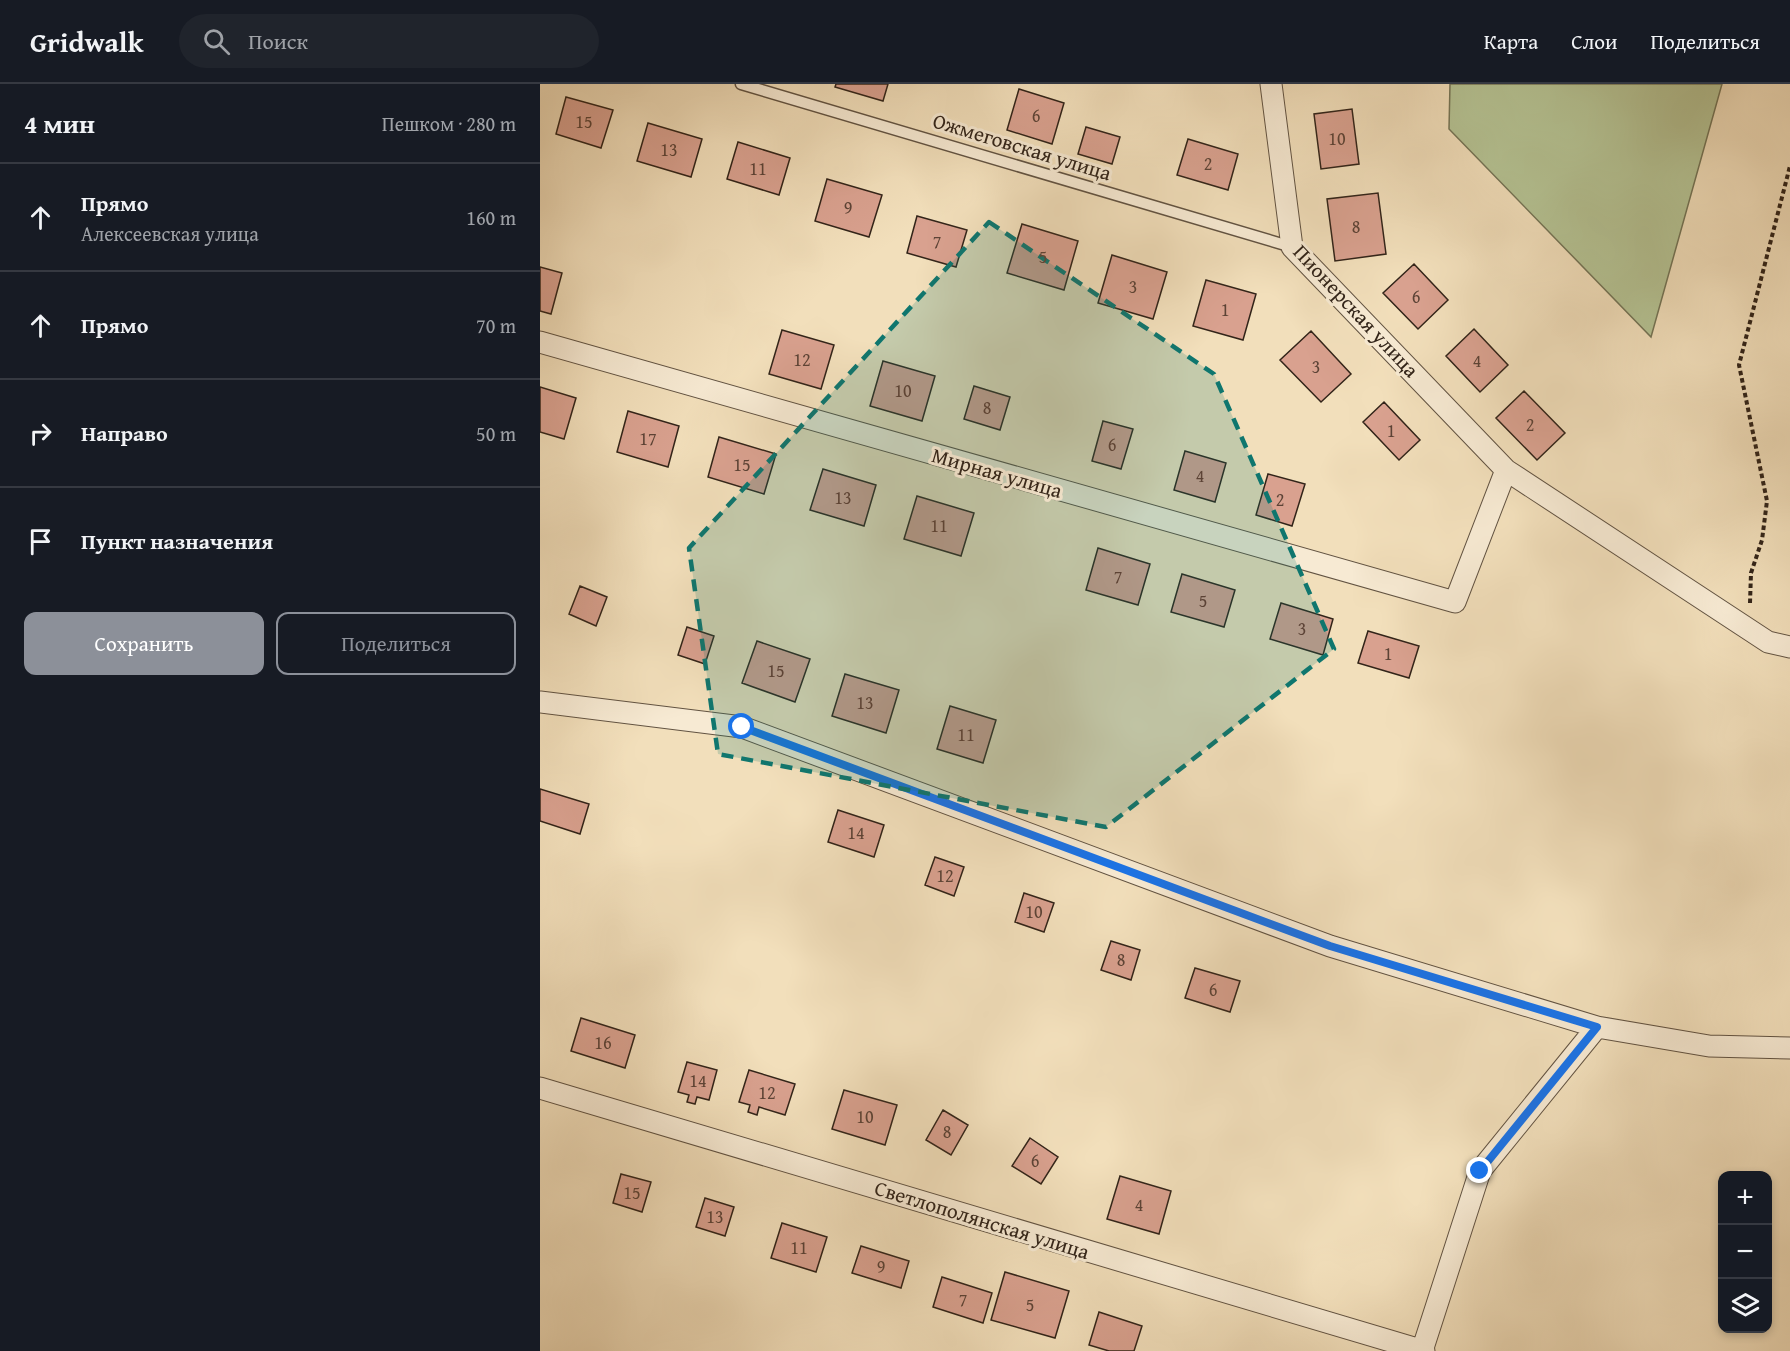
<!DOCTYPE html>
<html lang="ru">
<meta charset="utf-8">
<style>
body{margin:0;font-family:"Gentium Book Plus",serif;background:#20242c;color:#f1f3f6}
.controls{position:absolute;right:18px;bottom:18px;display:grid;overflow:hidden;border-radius:12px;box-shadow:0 3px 9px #0003}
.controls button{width:54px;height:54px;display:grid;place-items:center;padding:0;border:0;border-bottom:2px solid #363941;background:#171b24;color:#f1f3f6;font:30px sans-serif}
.stop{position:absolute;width:18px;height:18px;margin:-14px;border:4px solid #1a73e8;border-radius:50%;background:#fff}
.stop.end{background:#1a73e8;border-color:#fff;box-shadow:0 2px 6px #0008}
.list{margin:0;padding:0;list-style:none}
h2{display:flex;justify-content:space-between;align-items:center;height:78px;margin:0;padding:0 24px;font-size:26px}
h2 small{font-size:20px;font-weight:400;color:#9ea1a6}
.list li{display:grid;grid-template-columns:39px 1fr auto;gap:18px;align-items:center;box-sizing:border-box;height:108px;padding:0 24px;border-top:2px solid #363941}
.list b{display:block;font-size:22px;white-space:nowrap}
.list p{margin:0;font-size:20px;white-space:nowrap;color:#9ea1a6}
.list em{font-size:20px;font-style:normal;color:#9ea1a6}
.actions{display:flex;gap:12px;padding:18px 24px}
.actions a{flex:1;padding:14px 0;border:2px solid #8c9099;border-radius:12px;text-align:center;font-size:21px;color:#8c9099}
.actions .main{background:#8c9099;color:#fff}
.icon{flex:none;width:33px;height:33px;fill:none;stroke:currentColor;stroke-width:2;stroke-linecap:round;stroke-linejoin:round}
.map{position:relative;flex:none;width:1250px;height:1267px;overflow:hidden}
header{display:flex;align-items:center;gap:36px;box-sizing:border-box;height:84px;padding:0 30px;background:#171b24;border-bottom:2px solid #363941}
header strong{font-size:28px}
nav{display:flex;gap:33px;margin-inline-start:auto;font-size:21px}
.search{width:420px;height:54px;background:#20242c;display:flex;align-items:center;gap:15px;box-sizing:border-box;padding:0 21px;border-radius:33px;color:#9ea1a6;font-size:22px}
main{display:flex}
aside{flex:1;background:#171b24}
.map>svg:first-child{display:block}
</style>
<header>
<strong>Gridwalk</strong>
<div class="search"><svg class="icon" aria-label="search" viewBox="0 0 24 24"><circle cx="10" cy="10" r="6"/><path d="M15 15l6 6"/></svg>Поиск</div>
<nav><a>Карта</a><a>Слои</a><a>Поделиться</a></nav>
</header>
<main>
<aside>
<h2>4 мин<small>Пешком · 280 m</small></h2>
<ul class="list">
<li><svg class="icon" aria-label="ahead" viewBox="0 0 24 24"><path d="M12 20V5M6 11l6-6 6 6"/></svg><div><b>Прямо</b><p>Алексеевская улица</p></div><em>160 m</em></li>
<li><svg class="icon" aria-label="ahead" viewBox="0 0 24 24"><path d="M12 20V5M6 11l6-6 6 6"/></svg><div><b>Прямо</b></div><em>70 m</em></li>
<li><svg class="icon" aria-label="right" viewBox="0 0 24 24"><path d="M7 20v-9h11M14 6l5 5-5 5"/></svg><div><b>Направо</b></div><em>50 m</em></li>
<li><svg class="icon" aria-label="arrive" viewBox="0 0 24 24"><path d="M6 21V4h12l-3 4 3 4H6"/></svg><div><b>Пункт назначения</b></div></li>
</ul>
<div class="actions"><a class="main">Сохранить</a><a>Поделиться</a></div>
</aside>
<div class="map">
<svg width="1250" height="1267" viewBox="0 0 1250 1267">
<rect width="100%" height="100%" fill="#f2dfbb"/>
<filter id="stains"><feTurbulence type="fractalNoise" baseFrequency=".00333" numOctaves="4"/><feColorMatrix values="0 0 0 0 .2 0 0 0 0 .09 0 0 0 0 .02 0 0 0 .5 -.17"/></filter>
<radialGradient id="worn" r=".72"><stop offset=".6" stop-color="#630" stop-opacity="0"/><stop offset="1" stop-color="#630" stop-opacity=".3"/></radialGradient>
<path fill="#b5c394" stroke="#747456" stroke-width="1.5" d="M910,0H1182L1111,253L909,45Z"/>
<path fill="#d9a18f" stroke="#322419" stroke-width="1.5" d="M296,0H348L343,17L295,3Z
M479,5L524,19L512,60L467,46Z
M26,13L73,26L61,64L16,50Z
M812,25L819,80L781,85L774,30Z
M108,39L162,55L151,93L97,77Z
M546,43L580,53L572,80L538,70Z
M648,55L698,70L688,106L637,91Z
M198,58L250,74L239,111L187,95Z
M287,95L342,111L329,153L275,137Z
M838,109L846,170L795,177L787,115Z
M377,132L427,146L416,183L367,169Z
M482,140L538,157L524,206L467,189Z
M572,171L627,188L613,235L558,219Z
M874,180L908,216L878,245L843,209Z
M0,183L22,189L11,230L0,227Z
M666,196L716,210L703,256L653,242Z
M934,245L968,281L940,308L906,272Z
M242,246L294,261L281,305L229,290Z
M771,247L811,290L781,318L740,276Z
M343,277L395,292L382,337L330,322Z
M434,302L470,313L460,346L424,335Z
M0,303L36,314L24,355L0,348Z
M984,307L1025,349L997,376L956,334Z
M844,318L880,356L859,376L823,338Z
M88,327L139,342L128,383L77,368Z
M563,337L593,345L581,385L552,377Z
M179,353L236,370L224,410L168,393Z
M645,367L686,379L675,418L634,406Z
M283,385L336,401L324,442L270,426Z
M728,390L765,400L752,442L716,431Z
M377,412L434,429L421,472L364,455Z
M558,464L610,480L598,521L546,506Z
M642,490L695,506L684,543L631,528Z
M40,502L67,513L56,542L29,530Z
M741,519L793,535L783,571L730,555Z
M147,543L174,552L165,580L138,571Z
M828,547L879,562L869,594L818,579Z
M217,557L270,575L255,618L202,599Z
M305,590L359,606L346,649L292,632Z
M410,622L456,636L443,679L397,665Z
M0,705L49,720L40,750L0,737Z
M298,726L344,741L334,773L288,758Z
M395,773L424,783L414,812L385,801Z
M484,809L514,819L504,848L475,838Z
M571,857L600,866L591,896L561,886Z
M655,884L700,897L690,928L645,914Z
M41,934L95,951L85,984L31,967Z
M147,978L177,986L169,1016L157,1013L155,1020L147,1018L149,1011L138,1008Z
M209,986L255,1000L245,1031L219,1023L217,1031L208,1028L210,1021L199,1018Z
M304,1006L357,1021L345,1061L292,1045Z
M403,1026L428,1041L411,1071L386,1056Z
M490,1054L518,1073L501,1100L472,1082Z
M81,1090L111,1098L102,1128L73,1119Z
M580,1092L631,1107L619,1150L567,1135Z
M165,1114L194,1123L185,1152L156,1143Z
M242,1139L287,1153L276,1188L231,1174Z
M321,1162L369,1177L361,1204L312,1189Z
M465,1188L529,1207L515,1254L451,1236Z
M402,1193L452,1209L443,1239L393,1223Z
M559,1228L602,1242L594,1267H569L549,1261Z"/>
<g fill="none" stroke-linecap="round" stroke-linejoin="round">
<defs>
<path id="service" d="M201,0L752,163"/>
<path id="minor" d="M731,0L752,163L966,386L1228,558L1250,563
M0,258L915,518L966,386
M0,618L202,643L790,862L1057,943L1169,962L1250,964
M0,1004L884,1267
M882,1267L940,1087L1057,943"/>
</defs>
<use href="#service" stroke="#625342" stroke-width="13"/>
<use href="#minor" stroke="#625342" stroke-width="23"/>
<path stroke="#322419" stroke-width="4" stroke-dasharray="4.5 3" stroke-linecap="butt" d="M1210,519L1211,489L1222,456L1227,417L1199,281L1250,82"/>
<use href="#service" stroke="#f7ead3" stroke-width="10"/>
<use href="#minor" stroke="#f7ead3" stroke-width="21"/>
</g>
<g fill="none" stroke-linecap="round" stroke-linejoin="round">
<path stroke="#1a73e8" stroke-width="8" d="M202,643L790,862L1057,943L940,1087"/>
</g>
<path fill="#0f766e" fill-opacity="0.2" stroke="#0f766e" stroke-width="4.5" stroke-dasharray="12 8" stroke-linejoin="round" d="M449,138L674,290L794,565L566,743L178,670L149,464Z"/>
<g text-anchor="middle" stroke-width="6" stroke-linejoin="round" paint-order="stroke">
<g font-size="18" fill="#5c4336">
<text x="496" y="38">6</text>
<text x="44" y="44">15</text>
<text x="797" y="61">10</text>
<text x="129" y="72">13</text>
<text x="668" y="86">2</text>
<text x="218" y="91">11</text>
<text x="308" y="130">9</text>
<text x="816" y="149">8</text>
<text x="397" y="164">7</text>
<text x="503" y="179">5</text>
<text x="593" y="209">3</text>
<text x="876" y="219">6</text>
<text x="685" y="232">1</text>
<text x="262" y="282">12</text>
<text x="937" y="283">4</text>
<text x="776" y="289">3</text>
<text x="363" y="313">10</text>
<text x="447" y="330">8</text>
<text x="990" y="347">2</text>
<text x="851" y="353">1</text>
<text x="108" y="361">17</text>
<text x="572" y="367">6</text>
<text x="202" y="387">15</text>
<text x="660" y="398">4</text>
<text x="303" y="420">13</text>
<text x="740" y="422">2</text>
<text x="399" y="448">11</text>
<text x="578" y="499">7</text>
<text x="663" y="523">5</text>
<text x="762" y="551">3</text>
<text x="848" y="576">1</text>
<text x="236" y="593">15</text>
<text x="325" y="625">13</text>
<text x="426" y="657">11</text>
<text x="316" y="755">14</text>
<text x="405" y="798">12</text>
<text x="494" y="834">10</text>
<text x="581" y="882">8</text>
<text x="673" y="912">6</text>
<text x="63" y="965">16</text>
<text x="158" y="1003">14</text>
<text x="227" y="1015">12</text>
<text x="325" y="1039">10</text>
<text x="407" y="1054">8</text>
<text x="495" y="1083">6</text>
<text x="92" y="1115">15</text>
<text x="599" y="1127">4</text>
<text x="175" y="1139">13</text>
<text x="259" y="1170">11</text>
<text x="341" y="1189">9</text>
<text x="423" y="1222">7</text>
<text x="490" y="1227">5</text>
</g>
<g font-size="21" fill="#322419" stroke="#f7ead3">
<text transform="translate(482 63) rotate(17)" y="7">Ожмеговская улица</text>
<text transform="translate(816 227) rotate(47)" y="7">Пионерская улица</text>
<text transform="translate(457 389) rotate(16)" y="7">Мирная улица</text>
<text transform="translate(442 1136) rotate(17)" y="7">Светлополянская улица</text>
</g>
</g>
<rect width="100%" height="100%" filter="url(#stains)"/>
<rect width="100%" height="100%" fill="url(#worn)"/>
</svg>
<div class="controls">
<button>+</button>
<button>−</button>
<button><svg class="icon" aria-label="layers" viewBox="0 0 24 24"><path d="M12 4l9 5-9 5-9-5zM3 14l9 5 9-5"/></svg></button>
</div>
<div class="stop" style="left:202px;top:643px"></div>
<div class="stop end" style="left:940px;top:1087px"></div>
</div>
</main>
